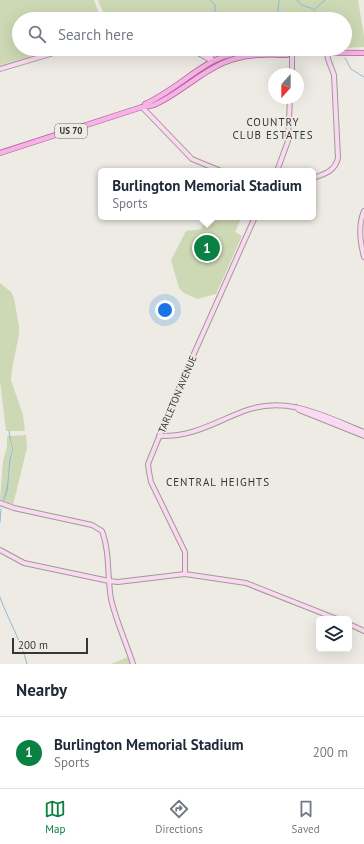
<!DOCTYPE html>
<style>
body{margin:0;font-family:"PT Sans",sans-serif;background:#f2f2f3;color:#1f2937}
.controls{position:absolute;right:12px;bottom:12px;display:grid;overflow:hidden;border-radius:6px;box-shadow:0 4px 16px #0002}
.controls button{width:36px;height:36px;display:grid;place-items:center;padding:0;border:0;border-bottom:1px solid #e0e1e3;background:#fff;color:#1f2937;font:20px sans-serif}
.compass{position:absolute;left:268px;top:68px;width:36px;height:36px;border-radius:50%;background:#fff;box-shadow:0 4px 16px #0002;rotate:201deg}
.scale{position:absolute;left:12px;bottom:10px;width:76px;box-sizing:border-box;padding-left:4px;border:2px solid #363633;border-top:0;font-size:11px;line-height:14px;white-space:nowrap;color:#363633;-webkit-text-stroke:3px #edebe3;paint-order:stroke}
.you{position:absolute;left:165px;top:310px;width:14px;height:14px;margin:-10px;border:3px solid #fff;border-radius:50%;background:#1a73e8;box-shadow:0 0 0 6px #1a73e833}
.badge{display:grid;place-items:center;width:26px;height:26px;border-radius:50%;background:#0b8043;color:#fff;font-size:13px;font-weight:700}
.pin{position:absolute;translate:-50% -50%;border:2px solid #fff;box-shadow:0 1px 4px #0006}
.popup{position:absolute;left:98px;top:168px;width:218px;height:52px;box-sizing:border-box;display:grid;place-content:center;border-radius:6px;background:#fff;filter:drop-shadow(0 1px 3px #0005);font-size:13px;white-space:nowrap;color:#747a83}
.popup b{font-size:15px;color:#1f2937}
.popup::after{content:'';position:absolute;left:50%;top:100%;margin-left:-8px;border:8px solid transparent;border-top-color:#fff}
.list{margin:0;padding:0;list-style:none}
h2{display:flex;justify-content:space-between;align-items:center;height:52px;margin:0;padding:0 16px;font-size:17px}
h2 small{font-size:13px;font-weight:400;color:#747a83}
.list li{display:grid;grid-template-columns:26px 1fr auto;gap:12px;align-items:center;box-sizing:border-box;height:72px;padding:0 16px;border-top:1px solid #e0e1e3}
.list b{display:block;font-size:15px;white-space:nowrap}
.list p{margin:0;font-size:13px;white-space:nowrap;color:#747a83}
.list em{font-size:13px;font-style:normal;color:#747a83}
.icon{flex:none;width:22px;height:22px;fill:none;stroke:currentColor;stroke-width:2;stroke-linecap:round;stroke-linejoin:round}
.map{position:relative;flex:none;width:364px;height:664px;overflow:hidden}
.search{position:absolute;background:#fff;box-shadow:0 4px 16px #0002;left:12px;right:12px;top:12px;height:44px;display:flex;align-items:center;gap:10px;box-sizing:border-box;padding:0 14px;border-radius:22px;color:#747a83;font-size:15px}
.sheet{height:124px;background:#fff}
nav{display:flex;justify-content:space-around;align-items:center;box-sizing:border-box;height:56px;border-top:1px solid #e0e1e3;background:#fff;font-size:11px;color:#747a83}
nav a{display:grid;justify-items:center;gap:2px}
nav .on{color:#0b8043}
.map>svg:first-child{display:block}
</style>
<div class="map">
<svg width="364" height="664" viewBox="0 0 364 664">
<rect width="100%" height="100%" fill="#edebe3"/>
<path fill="#cdd8b4" d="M0,0H94L101,19H19V49H57L0,65Z
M98,0H358L364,36V47L345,48V19H106Z
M206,217H244L240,221L235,232L242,236L216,294L197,299L184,293L179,288L171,260L186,231L201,229L207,220Z
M0,283L11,292L14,298L19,327V334L12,369L11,380L23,415L25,431H6L0,381Z
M26,435L27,448L13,505L0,500L3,461L7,447V436Z
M130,656L133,664H111Z"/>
<path fill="#8ebad9" d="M9,437H10L13,448L10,463L8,489L4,501L3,500C8,489 8,475 9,464C9,457 13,452 12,446C11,443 10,440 9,437Z"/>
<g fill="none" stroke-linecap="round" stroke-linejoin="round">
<path stroke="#8ebad9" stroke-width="1" d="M210,0L215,5V10L219,19
M297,0C304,12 314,1 318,19
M315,9L325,0
M279,19L278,10L279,0
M345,58L351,69L364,77
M9,431L10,437
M0,522L1,509
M0,597C8,620 21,640 27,664"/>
<defs>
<path id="secondary" d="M157,49L192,53L201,52L211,56L212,61
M198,53L212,61
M0,69L67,49
M292,74V52
M142,107L192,159L221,171
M277,171L288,141L290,98
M313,178C325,174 335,171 338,158L334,75L328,59L327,52
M364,211C358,225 360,242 364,257
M296,407L299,410L364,436
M159,436C193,437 213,423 244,411C287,395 324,416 364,432
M0,503L14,508L92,525L102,531C110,552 107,576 111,599C116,621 126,642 133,664
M0,550L24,563L109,581L118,582L185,574L246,583L337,619
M185,574V552L151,482L149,472L148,464L184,376L255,217
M349,624L364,631"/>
<path id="primary" d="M201,52H233
M145,106V104C170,93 189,74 213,61C230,52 250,50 269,50C276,50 284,48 290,52L364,53
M0,153L142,107C146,106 149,107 154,105C179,94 198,74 223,63C243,54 265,54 287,55L290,52"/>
</defs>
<use href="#secondary" stroke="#9e9c95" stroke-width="6"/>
<use href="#primary" stroke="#b0669c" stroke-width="6"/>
<use href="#secondary" stroke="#fbd9f2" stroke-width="4"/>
<use href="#primary" stroke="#f7b3e5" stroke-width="4.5"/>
</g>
<g text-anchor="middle" stroke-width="3" stroke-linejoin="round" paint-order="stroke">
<rect fill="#edebe3" stroke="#6d6c68" stroke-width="1" x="55" y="124" width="32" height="14" rx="3"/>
<g font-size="9" font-weight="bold" fill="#363633">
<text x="71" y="134">US 70</text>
</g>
<g font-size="10" fill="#363633" stroke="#edebe3">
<text transform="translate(177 394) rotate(-67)" y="4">TARLETON AVENUE</text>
</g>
<g font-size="11" letter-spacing="1" fill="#363633" stroke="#edebe3">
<text x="273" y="126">COUNTRY<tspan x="273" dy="13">CLUB ESTATES</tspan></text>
<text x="218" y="486">CENTRAL HEIGHTS</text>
</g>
</g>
</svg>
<div class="controls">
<button><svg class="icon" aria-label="layers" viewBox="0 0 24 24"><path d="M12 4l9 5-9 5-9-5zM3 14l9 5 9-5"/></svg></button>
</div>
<svg class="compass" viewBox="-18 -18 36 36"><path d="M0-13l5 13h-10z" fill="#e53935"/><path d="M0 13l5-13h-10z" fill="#747a83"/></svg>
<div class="scale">200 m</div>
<div class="you"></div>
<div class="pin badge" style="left:207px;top:248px">1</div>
<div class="popup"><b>Burlington Memorial Stadium</b>Sports</div>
<div class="search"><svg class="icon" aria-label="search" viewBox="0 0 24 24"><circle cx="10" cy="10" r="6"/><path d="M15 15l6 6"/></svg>Search here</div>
</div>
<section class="sheet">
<h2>Nearby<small></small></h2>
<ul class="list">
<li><span class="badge">1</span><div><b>Burlington Memorial Stadium</b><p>Sports</p></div><em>200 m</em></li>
</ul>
</section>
<nav>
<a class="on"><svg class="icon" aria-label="map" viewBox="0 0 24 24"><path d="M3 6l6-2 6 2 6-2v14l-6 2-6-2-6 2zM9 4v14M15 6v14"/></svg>Map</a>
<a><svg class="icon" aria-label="directions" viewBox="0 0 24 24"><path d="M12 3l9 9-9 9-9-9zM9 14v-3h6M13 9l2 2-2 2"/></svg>Directions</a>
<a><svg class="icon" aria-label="saved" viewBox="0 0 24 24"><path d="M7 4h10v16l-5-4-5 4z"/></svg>Saved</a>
</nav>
